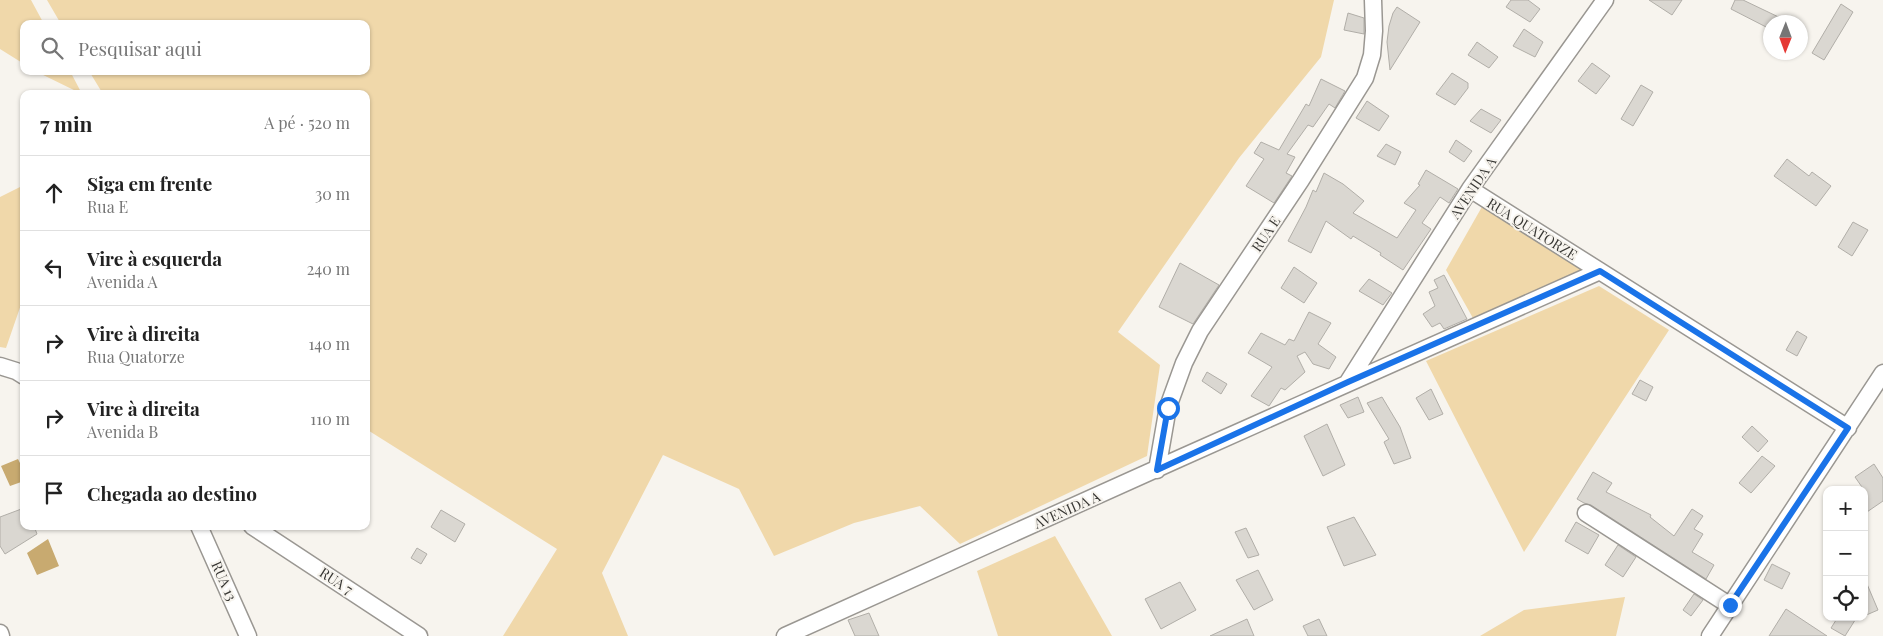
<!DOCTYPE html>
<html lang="pt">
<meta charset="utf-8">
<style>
body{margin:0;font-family:"Playfair Display",serif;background:#f2f2f2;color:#222}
.controls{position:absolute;right:15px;bottom:15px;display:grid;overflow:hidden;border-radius:10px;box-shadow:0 1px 4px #0004}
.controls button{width:45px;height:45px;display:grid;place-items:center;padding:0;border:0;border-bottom:1px solid #e0e0e0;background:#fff;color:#222;font:25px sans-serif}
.compass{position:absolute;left:1763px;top:15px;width:45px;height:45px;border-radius:50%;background:#fff;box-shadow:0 1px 4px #0004;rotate:181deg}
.stop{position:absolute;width:15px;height:15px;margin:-11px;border:4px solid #1a73e8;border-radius:50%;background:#fff}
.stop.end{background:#1a73e8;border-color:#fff;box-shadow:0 1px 5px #0008}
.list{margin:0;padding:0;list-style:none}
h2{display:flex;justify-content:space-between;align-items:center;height:65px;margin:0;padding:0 20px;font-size:21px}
h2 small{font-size:16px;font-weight:400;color:#767676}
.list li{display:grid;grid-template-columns:32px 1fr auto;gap:15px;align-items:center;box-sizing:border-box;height:75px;padding:0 20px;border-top:1px solid #e0e0e0}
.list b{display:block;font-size:19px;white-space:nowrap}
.list p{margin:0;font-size:16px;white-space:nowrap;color:#767676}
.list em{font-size:16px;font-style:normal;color:#767676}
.icon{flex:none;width:28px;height:28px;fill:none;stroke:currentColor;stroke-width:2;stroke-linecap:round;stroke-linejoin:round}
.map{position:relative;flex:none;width:1883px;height:636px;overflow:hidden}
.search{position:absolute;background:#fff;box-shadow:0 1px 4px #0004;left:20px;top:20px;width:350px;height:55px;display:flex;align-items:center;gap:12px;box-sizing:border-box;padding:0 18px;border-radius:10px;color:#767676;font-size:19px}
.panel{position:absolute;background:#fff;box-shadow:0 1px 4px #0004;left:20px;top:90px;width:350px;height:440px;border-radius:10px}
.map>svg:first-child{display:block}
</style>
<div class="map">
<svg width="1883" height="636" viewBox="0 0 1883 636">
<rect width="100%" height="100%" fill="#f7f4ee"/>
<path fill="#f0d8aa" d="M0,0H31L44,24H24V64L0,49Z
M47,0H1334L1321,57L1239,158L1118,332L1160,365L1147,456L960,544L920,506L854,523L774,556L739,489L663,455L602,573L628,636H503L557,549L366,429V94H103L89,71H366V24H61Z
M35,71H70L82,94Z
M24,185V296L6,348L0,347V197Z
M1483,205L1586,269L1474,320L1446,270Z
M1599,286L1669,330L1524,552L1426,361Z
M1055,536L1112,636H998L977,571Z
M1625,597L1616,636H1480L1524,610Z"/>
<path fill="#c8aa70" d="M18,459L24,471V481L10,486L1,466Z
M48,539L59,566L37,575L27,553Z"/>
<path fill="#dad7d1" stroke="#b1aea8" d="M1511,0H1528L1540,9L1530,22L1506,7Z
M1649,0H1682L1672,15Z
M1735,0H1743L1789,22H1770V29L1731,9Z
M1841,4L1853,12L1824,60L1812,53Z
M1397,7L1420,22L1390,70L1387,42L1389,26L1393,13Z
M1348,13L1364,18V34L1344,30Z
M1524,29L1543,42L1535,57L1513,46Z
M1477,42L1498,57L1489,68L1468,55Z
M1592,63L1610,76L1596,94L1578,81Z
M1452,73L1468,83V88L1455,105L1436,94Z
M1321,79L1345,91L1335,108L1329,104L1313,127L1308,125L1287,154L1295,157L1286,173L1292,176L1274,203L1246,186L1264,159L1254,153L1261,142L1279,150L1306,104L1309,106Z
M1641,85L1653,92L1633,126L1621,119Z
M1367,101L1389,116L1379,131L1356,118Z
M1481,109L1501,120L1491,133L1470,121Z
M1456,140L1472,151L1464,162L1449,152Z
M1386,144L1401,152L1395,165L1377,156Z
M1787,159L1809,176L1812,172L1831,186L1816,206L1774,176Z
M1426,170L1458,189L1449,203L1440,197L1422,223L1431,229L1403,270L1380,255L1381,253L1353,236L1351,239L1326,221L1311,253L1288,241L1306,207L1313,190L1316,192L1324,173L1343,184L1364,201L1353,213L1397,238L1416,210L1404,203L1420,185L1418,184Z
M1853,222L1868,230L1852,256L1838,247Z
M1180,263L1219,285L1193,324L1159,307Z
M1294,267L1317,283L1304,303L1281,288Z
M1444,275L1467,319L1444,329L1440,323L1432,327L1423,314L1435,306L1429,292L1438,288L1434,280Z
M1369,279L1392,293L1383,305L1359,291Z
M1309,312L1331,323L1318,344L1336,357L1329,369L1313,364L1305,352L1297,356L1305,372L1285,390L1281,388L1269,406L1251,396L1272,367L1248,353L1261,333L1285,345L1289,339L1294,341Z
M1797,331L1807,337L1797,356L1786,350Z
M1207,372L1227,384L1221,394L1202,381Z
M1640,380L1653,387L1646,401L1632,394Z
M1431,389L1443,414L1429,420L1416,398Z
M1358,397L1364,412L1348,418L1340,405Z
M1382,397L1400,427L1411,458L1394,464L1384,442L1389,439L1367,403Z
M1327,424L1345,465L1323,476L1304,436Z
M1752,426L1768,441L1758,452L1742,437Z
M1762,456L1775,466L1751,493L1739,483Z
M1874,464L1883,478V501L1864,514V490L1855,477Z
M1593,472L1612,483L1606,492L1651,515L1650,517L1674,536L1692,509L1703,516L1694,529L1703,534L1692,552L1714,565L1706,579L1591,505L1584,503L1577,499Z
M24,508V526H34L37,534L5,554L0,546V517Z
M441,510L465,524L455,542L431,527Z
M1354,517L1376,555L1344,566L1327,527Z
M1576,522L1599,535L1588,554L1565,541Z
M1246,528L1259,555L1248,558L1235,532Z
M1618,545L1636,557L1623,577L1605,565Z
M417,548L427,554L421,564L411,558Z
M1772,564L1790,573L1782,589L1764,580Z
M1258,570L1273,600L1254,610L1236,580Z
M1864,577L1878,610L1864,616Z
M1180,582L1196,610L1161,629L1145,599Z
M1694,594L1703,600L1691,616L1683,610Z
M1786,609L1827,636H1769Z
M869,613L879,636H855L848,620Z
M1838,617H1857L1845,636L1831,628Z
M1247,619L1254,636H1210Z
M1319,619L1327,636H1308L1303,626Z"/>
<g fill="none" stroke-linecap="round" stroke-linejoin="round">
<defs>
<path id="minor" d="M1470,189L1848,428
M0,366L16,371L24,376
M1348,382L1470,189L1605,0
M1157,470L1168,407L1184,363L1200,331L1301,180L1365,78L1372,55L1374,31L1373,0
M1586,513L1729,605
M199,526L248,636
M252,526L419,636
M0,633L1,636
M785,636C1057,514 1327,391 1600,271
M1710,636L1883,373"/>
</defs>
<use href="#minor" stroke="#9a9792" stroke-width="19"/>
<use href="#minor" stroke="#fff" stroke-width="16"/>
</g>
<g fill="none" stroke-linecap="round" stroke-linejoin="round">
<path stroke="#1a73e8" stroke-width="6" d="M1168,408L1157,470L1348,382L1600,271L1848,428L1730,605"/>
</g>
<g text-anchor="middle" stroke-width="4" stroke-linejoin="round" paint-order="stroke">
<g font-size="14" fill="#373633" stroke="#f7f4ee">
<text transform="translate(1473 188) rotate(-56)" y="5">AVENIDA A</text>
<text transform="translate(1532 229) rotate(32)" y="5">RUA QUATORZE</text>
<text transform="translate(1266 234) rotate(-56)" y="5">RUA E</text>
<text transform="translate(1067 510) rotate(-24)" y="5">AVENIDA A</text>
<text transform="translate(224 581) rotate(66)" y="5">RUA 13</text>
<text transform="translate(336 581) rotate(33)" y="5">RUA 7</text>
</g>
</g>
</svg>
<div class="controls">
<button>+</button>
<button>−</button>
<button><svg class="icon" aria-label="locate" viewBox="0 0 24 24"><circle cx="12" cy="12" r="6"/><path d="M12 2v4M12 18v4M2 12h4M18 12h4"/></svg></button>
</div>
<svg class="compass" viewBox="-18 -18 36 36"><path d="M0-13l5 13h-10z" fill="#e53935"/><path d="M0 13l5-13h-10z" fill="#767676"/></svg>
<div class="stop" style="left:1168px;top:408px"></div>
<div class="stop end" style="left:1730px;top:605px"></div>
<div class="search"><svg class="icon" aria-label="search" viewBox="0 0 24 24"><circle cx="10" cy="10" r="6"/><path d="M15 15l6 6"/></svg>Pesquisar aqui</div>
<section class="panel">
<h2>7 min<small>A pé · 520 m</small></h2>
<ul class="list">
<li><svg class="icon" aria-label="ahead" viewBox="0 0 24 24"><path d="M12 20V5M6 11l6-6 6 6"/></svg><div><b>Siga em frente</b><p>Rua E</p></div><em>30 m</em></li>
<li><svg class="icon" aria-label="left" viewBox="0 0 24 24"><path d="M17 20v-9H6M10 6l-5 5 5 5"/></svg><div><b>Vire à esquerda</b><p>Avenida A</p></div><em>240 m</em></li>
<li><svg class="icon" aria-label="right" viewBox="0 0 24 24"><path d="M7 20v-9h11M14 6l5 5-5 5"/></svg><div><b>Vire à direita</b><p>Rua Quatorze</p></div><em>140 m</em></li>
<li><svg class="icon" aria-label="right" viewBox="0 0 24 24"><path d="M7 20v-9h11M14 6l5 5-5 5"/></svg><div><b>Vire à direita</b><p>Avenida B</p></div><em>110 m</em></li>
<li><svg class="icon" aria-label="arrive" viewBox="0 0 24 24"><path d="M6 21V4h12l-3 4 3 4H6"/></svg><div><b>Chegada ao destino</b></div></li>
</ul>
</section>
</div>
